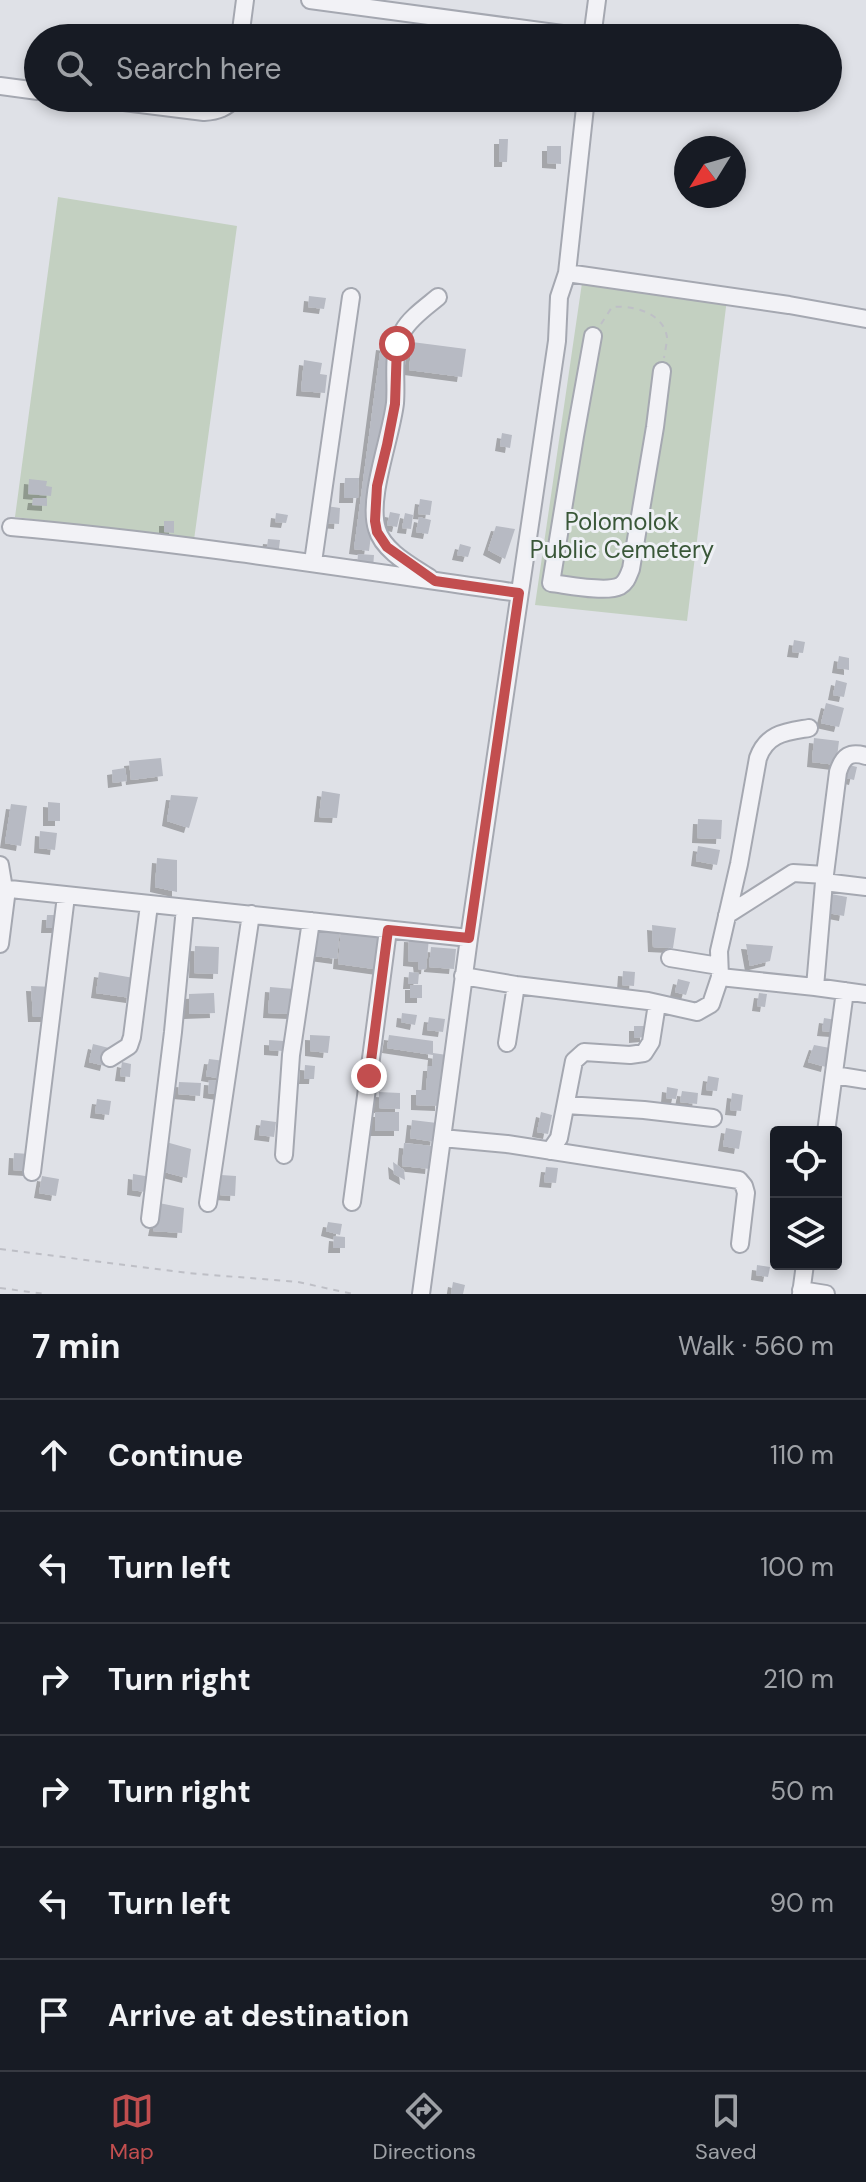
<!DOCTYPE html>
<meta charset="utf-8">
<style>
body{margin:0;font-family:"DM Sans",sans-serif;background:#242831;color:#f1f3f6}
.controls{position:absolute;right:24px;bottom:24px;display:grid;overflow:hidden;border-radius:8px;box-shadow:0 4px 12px #0003}
.controls button{width:72px;height:72px;display:grid;place-items:center;padding:0;border:0;border-bottom:2px solid #363941;background:#171b24;color:#f1f3f6;font:40px sans-serif}
.compass{position:absolute;left:674px;top:136px;width:72px;height:72px;border-radius:50%;background:#171b24;box-shadow:0 4px 12px #0003;rotate:233deg}
.stop{position:absolute;width:24px;height:24px;margin:-18px;border:6px solid #c24e4f;border-radius:50%;background:#fff}
.stop.end{background:#c24e4f;border-color:#fff;box-shadow:0 2px 8px #0008}
.list{margin:0;padding:0;list-style:none}
h2{display:flex;justify-content:space-between;align-items:center;height:104px;margin:0;padding:0 32px;font-size:34px}
h2 small{font-size:26px;font-weight:400;color:#9ea1a6}
.list li{display:grid;grid-template-columns:52px 1fr auto;gap:24px;align-items:center;box-sizing:border-box;height:112px;padding:0 32px;border-top:2px solid #363941}
.list b{display:block;font-size:30px;white-space:nowrap}
.list em{font-size:26px;font-style:normal;color:#9ea1a6}
.icon{flex:none;width:44px;height:44px;fill:none;stroke:currentColor;stroke-width:2;stroke-linecap:round;stroke-linejoin:round}
.map{position:relative;flex:none;width:866px;height:1294px;overflow:hidden}
.search{position:absolute;background:#171b24;box-shadow:0 4px 12px #0003;left:24px;right:24px;top:24px;height:88px;display:flex;align-items:center;gap:20px;box-sizing:border-box;padding:0 28px;border-radius:44px;color:#9ea1a6;font-size:30px}
.sheet{height:776px;background:#171b24}
nav{display:flex;justify-content:space-around;align-items:center;box-sizing:border-box;height:112px;border-top:2px solid #363941;background:#171b24;font-size:22px;color:#9ea1a6}
nav a{display:grid;justify-items:center;gap:4px}
nav .on{color:#c24e4f}
.map>svg:first-child{display:block}
</style>
<div class="map">
<svg width="866" height="1294" viewBox="0 0 866 1294">
<defs>
<filter id="shadow"><feDropShadow dx="-5" dy="5" stdDeviation="0" flood-color="#0004"/></filter>
</defs>
<rect width="100%" height="100%" fill="#dfe1e7"/>
<path fill="#c3d0c1" d="M58,197L237,226L194,540L15,517Z
M583,276L727,299L687,621L535,605Z"/>
<path fill="#b7bac3" filter="url(#shadow)" d="M499,139H508L507,162H499Z
M547,146H561V164L547,163Z
M309,296L326,298L324,309L308,307Z
M412,342L466,349L462,377L409,370Z
M381,345L395,347L369,551L354,549Z
M304,360L322,363L320,374L327,375L325,393L301,391Z
M502,433L512,435L510,448L500,446Z
M345,478H359L358,498H344Z
M29,479L47,481L46,486L52,487L51,496L28,494Z
M33,498H47V506L32,505Z
M420,499L432,501L430,515L418,514Z
M326,506L340,508L339,524L325,523Z
M390,512L400,514L397,527L387,525Z
M276,513L288,515L286,523L275,522Z
M405,513L413,515L411,529L402,528Z
M419,517L431,520L428,534L416,532Z
M164,521H174V533L164,532Z
M496,526L515,529L505,559L488,550Z
M268,539L280,540L278,556L266,554Z
M460,544L471,547L468,557L457,555Z
M358,554L374,555L373,568L357,566Z
M794,640L805,642L803,653L792,652Z
M839,656L849,658V670L837,668Z
M836,680L847,683L844,697L833,695Z
M826,703L844,708L839,727L821,723Z
M814,738L839,741L836,765L812,762Z
M161,758L163,776L131,780L129,761Z
M849,765L857,767L854,780L846,778Z
M125,768L127,781L113,783L112,770Z
M322,791L340,794L337,818L319,817Z
M171,795L198,797L189,828L167,821Z
M48,802L60,803V821H48Z
M11,804L27,806L21,846L5,843Z
M698,819L722,820L721,839L697,838Z
M40,831L57,833L55,850L39,848Z
M698,846L720,850L717,865L696,861Z
M157,858L177,860V892L155,887Z
M831,894L847,897L844,916L828,913Z
M47,915H59L58,928H46Z
M652,925L676,928L673,948L653,947Z
M318,926L340,928L337,959L315,956Z
M341,929L386,933L381,970L338,964Z
M409,937L429,938L426,969L419,970L418,962L408,961Z
M746,944L773,946L770,961L750,966Z
M195,946L219,947L218,974L194,973Z
M431,947L456,949L454,969L429,967Z
M623,971L635,972L634,986L622,985Z
M99,972L134,978L131,998L96,993Z
M409,972L419,973L418,984H408Z
M678,979L690,982L686,995L675,992Z
M410,985H422V998H410Z
M31,986L54,987L50,1017H33Z
M270,987L294,989L293,1014L268,1013Z
M214,993L215,1013L189,1014V994Z
M759,993L767,994L765,1007L757,1006Z
M402,1013L417,1015L415,1025L401,1022Z
M429,1017L445,1019L443,1032L427,1030Z
M824,1018L836,1020L835,1032L822,1031Z
M634,1026H645V1037L634,1038Z
M310,1035L330,1036L328,1053L310,1051Z
M389,1035L433,1041V1055V1053L447,1055V1090H440V1106L416,1105V1090H426L428,1066H432L433,1055L387,1048Z
M269,1040L284,1041L283,1051L269,1050Z
M93,1044L109,1048L105,1066L89,1062Z
M814,1045L830,1048L826,1067L808,1062Z
M209,1059L225,1061L222,1079L206,1076Z
M122,1062L131,1064L130,1077L120,1076Z
M305,1065L315,1066L314,1079H304Z
M708,1076L719,1078L717,1091L706,1090Z
M209,1080L223,1081L221,1095L208,1093Z
M179,1082L201,1083L200,1096L178,1094Z
M667,1087L678,1089L676,1099L666,1098Z
M682,1091L698,1093L697,1104L680,1102Z
M379,1092L400,1093V1109L379,1108Z
M732,1093L743,1095L741,1111L730,1110Z
M97,1099L111,1101L109,1115L95,1113Z
M375,1112H399V1131H375Z
M541,1112L552,1115L548,1134L537,1132Z
M261,1120L276,1122L274,1137L259,1135Z
M412,1120L437,1123L435,1142L410,1138Z
M726,1128L742,1131L739,1149L723,1146Z
M166,1142L191,1149L187,1178L164,1172Z
M404,1143L432,1146L430,1169L402,1166Z
M14,1153L30,1154L29,1171L13,1170Z
M393,1162L404,1170L405,1180L394,1174Z
M546,1167L558,1168L556,1183L544,1182Z
M133,1174L151,1177L145,1192L132,1190Z
M221,1175L236,1176L235,1196L220,1195Z
M42,1176L59,1179L56,1196L39,1193Z
M159,1203L184,1208L182,1233L153,1231Z
M328,1222L342,1224L340,1235L326,1231Z
M334,1236L345,1237V1248H333Z
M757,1265L770,1267L768,1277L756,1275Z
M453,1282L465,1285L463,1294H451Z"/>
<g fill="none" stroke-linecap="round" stroke-linejoin="round">
<defs>
<path id="minor" d="M310,0L592,38L597,0
M240,38L245,0
M0,86L38,91
M92,98L204,112C218,111 226,108 235,98
M567,273L789,305L866,319
M593,336L575,436L551,583C568,585 606,593 620,586C627,582 628,576 631,569L655,427L662,371
M11,527C181,542 350,569 519,593
M313,562L351,297
M430,578C412,566 383,551 377,529C367,498 391,438 395,403C397,379 391,353 403,331C410,318 426,307 438,297
M809,728C786,732 767,733 758,758L739,864L719,951L720,977L815,987
M866,756C850,751 843,756 838,772L824,882L815,987L866,994
M0,865L4,889
M824,882L866,887
M0,888L469,938
M727,915L793,873L825,875
M0,944L7,889
M670,958L719,966
M463,976L516,985L648,1001L697,1012L711,1004L720,977
M507,1043L516,985
M110,1058L129,1046L132,1037L149,905
M834,1075L866,1080
M566,1105L644,1110L713,1118
M826,1132L845,991
M442,1138L507,1144L739,1180L744,1186L746,1193L740,1244
M550,1151L559,1138L574,1061L584,1052L630,1055L644,1053L651,1042L657,1004
M284,1155L291,1055L311,921
M32,1172L66,896
M352,1202L388,930
M208,1203L251,914
M150,1219L173,1032L185,908
M801,1290L826,1294
M421,1294L469,938L557,341L559,297L567,273L586,98
M801,1294L805,1264"/>
</defs>
<use href="#minor" stroke="#a5a8b1" stroke-width="20"/>
<path stroke="#bebfc6" stroke-width="2" stroke-dasharray="6 6" stroke-linecap="butt" d="M601,324L612,307C632,305 663,312 667,337C667,343 665,351 664,358
M0,1249L188,1273L298,1282L353,1294
M0,1288L45,1294"/>
<use href="#minor" stroke="#f2f2f6" stroke-width="16"/>
</g>
<g fill="none" stroke-linecap="round" stroke-linejoin="round">
<path stroke="#c24e4f" stroke-width="10" d="M369,1076L388,930L469,938L519,593L435,581L387,547L377,532L375,521L377,486L387,445L395,404L397,344"/>
</g>
<g text-anchor="middle" stroke-width="6" stroke-linejoin="round" paint-order="stroke">
<g font-size="24" fill="#395738" stroke="#eef0f5">
<text x="622" y="530">Polomolok<tspan x="622" dy="28">Public Cemetery</tspan></text>
</g>
</g>
</svg>
<div class="controls">
<button><svg class="icon" aria-label="locate" viewBox="0 0 24 24"><circle cx="12" cy="12" r="6"/><path d="M12 2v4M12 18v4M2 12h4M18 12h4"/></svg></button>
<button><svg class="icon" aria-label="layers" viewBox="0 0 24 24"><path d="M12 4l9 5-9 5-9-5zM3 14l9 5 9-5"/></svg></button>
</div>
<svg class="compass" viewBox="-18 -18 36 36"><path d="M0-13l5 13h-10z" fill="#e53935"/><path d="M0 13l5-13h-10z" fill="#9ea1a6"/></svg>
<div class="stop" style="left:397px;top:344px"></div>
<div class="stop end" style="left:369px;top:1076px"></div>
<div class="search"><svg class="icon" aria-label="search" viewBox="0 0 24 24"><circle cx="10" cy="10" r="6"/><path d="M15 15l6 6"/></svg>Search here</div>
</div>
<section class="sheet">
<h2>7 min<small>Walk · 560 m</small></h2>
<ul class="list">
<li><svg class="icon" aria-label="ahead" viewBox="0 0 24 24"><path d="M12 20V5M6 11l6-6 6 6"/></svg><div><b>Continue</b></div><em>110 m</em></li>
<li><svg class="icon" aria-label="left" viewBox="0 0 24 24"><path d="M17 20v-9H6M10 6l-5 5 5 5"/></svg><div><b>Turn left</b></div><em>100 m</em></li>
<li><svg class="icon" aria-label="right" viewBox="0 0 24 24"><path d="M7 20v-9h11M14 6l5 5-5 5"/></svg><div><b>Turn right</b></div><em>210 m</em></li>
<li><svg class="icon" aria-label="right" viewBox="0 0 24 24"><path d="M7 20v-9h11M14 6l5 5-5 5"/></svg><div><b>Turn right</b></div><em>50 m</em></li>
<li><svg class="icon" aria-label="left" viewBox="0 0 24 24"><path d="M17 20v-9H6M10 6l-5 5 5 5"/></svg><div><b>Turn left</b></div><em>90 m</em></li>
<li><svg class="icon" aria-label="arrive" viewBox="0 0 24 24"><path d="M6 21V4h12l-3 4 3 4H6"/></svg><div><b>Arrive at destination</b></div></li>
</ul>
</section>
<nav>
<a class="on"><svg class="icon" aria-label="map" viewBox="0 0 24 24"><path d="M3 6l6-2 6 2 6-2v14l-6 2-6-2-6 2zM9 4v14M15 6v14"/></svg>Map</a>
<a><svg class="icon" aria-label="directions" viewBox="0 0 24 24"><path d="M12 3l9 9-9 9-9-9zM9 14v-3h6M13 9l2 2-2 2"/></svg>Directions</a>
<a><svg class="icon" aria-label="saved" viewBox="0 0 24 24"><path d="M7 4h10v16l-5-4-5 4z"/></svg>Saved</a>
</nav>
